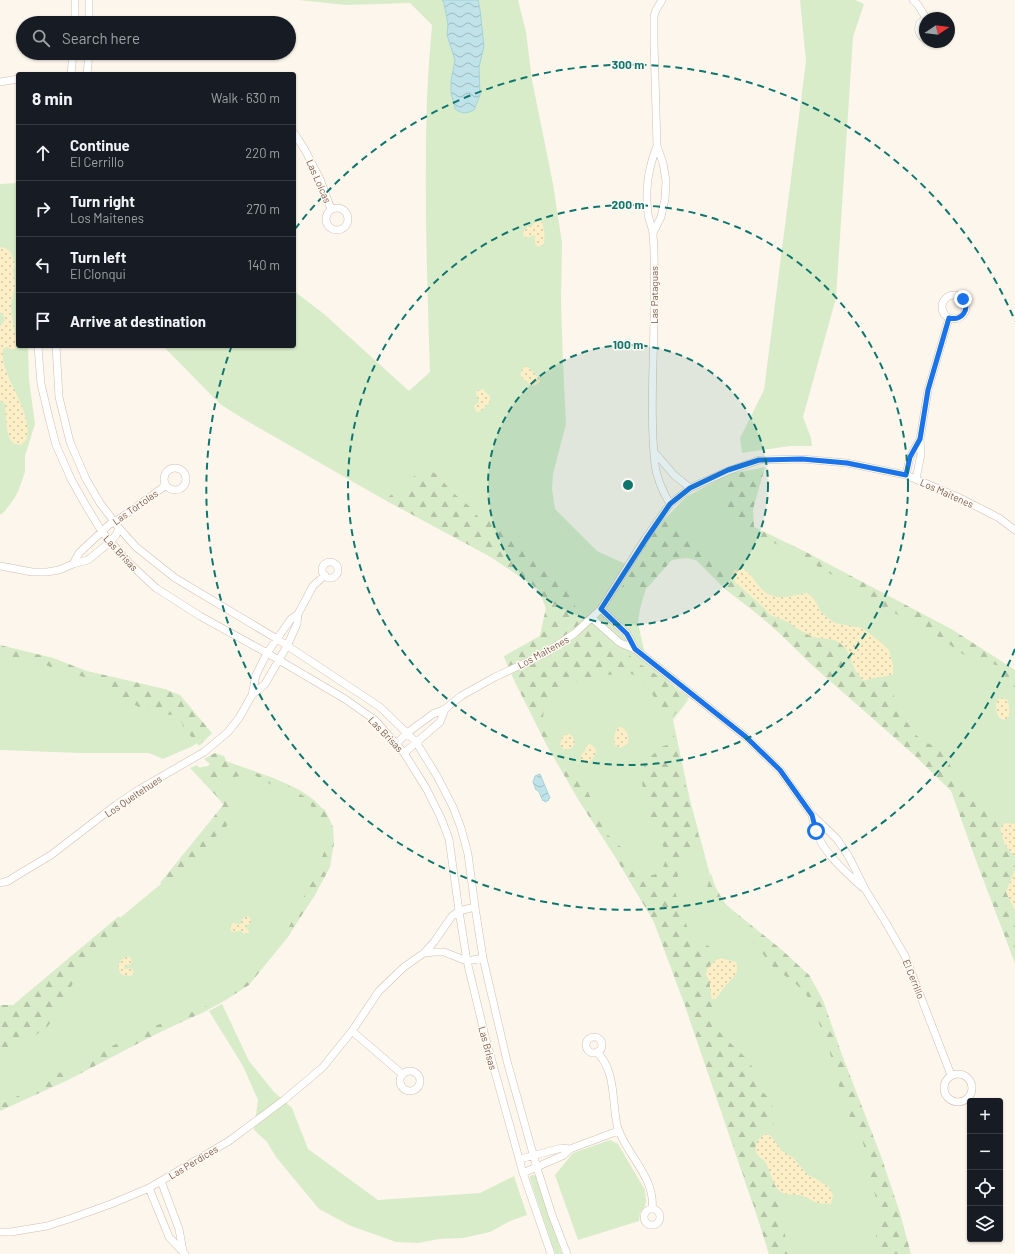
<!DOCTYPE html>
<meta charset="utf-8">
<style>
body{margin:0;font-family:Barlow,sans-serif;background:#20242c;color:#f1f3f6}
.controls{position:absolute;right:12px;bottom:12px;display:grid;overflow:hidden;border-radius:4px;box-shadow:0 1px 3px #0004}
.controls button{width:36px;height:36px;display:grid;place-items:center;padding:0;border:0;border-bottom:1px solid #363941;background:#171b24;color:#f1f3f6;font:20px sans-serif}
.compass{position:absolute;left:919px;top:12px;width:36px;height:36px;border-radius:50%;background:#171b24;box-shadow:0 1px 3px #0004;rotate:77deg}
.stop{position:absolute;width:12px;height:12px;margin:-9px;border:3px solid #1a73e8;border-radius:50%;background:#fff}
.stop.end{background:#1a73e8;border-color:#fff;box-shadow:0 1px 4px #0008}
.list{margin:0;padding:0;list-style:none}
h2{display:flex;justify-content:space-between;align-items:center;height:52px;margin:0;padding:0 16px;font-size:17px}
h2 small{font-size:13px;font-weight:400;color:#9ea1a6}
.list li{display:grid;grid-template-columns:26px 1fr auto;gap:12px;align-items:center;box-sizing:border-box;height:56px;padding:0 16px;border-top:1px solid #363941}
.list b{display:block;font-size:15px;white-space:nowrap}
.list p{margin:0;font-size:13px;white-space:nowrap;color:#9ea1a6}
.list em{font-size:13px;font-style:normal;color:#9ea1a6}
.icon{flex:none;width:22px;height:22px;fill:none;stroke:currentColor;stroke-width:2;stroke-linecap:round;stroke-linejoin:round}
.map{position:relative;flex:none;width:1015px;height:1254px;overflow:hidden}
.search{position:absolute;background:#171b24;box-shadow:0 1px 3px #0004;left:16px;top:16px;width:280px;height:44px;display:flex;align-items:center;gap:10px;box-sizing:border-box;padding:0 14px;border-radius:22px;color:#9ea1a6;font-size:15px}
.panel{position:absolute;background:#171b24;box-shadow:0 1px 3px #0004;left:16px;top:72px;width:280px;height:276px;border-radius:4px}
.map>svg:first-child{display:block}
</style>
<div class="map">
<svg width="1015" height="1254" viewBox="0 0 1015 1254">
<defs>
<pattern id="forest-firs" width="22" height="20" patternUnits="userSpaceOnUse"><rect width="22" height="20" fill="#d8ecc9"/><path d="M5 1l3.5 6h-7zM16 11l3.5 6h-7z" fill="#b4c2a5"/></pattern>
<pattern id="sand-dots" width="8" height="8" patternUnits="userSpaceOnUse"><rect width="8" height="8" fill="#fcefc7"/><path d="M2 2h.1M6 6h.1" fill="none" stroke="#d1c5a4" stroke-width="1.8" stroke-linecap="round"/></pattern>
<pattern id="water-waves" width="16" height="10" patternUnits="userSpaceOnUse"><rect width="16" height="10" fill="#bfe3e8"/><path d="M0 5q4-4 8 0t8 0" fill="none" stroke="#a0bbbe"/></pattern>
</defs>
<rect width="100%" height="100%" fill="#fdf6ec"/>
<path fill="#d8ecc9" d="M299,0H518L526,32L532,80L553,184L562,243L561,301L563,363L566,424L553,474L552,489L555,509L597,551L632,567L665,519L686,497L731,473L763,468L753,510V527L1015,671V963L952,791L914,754L769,624L696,560L686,557L671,560L646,588L640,609L638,623L646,659L688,700L673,720L690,800L713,886L727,906L809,975L910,1254H769L764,1237L684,1003L654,922L604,838L581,803L515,682L504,657L540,636L546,608L539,589L491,557L376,495L242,418L220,404L163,346H294V291L324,314L409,391L430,372C427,281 424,189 427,98C428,74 430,49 432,25L410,3L346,5Z
M800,0H855L864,4L853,37L836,298L803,417L811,438L812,446H790L742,453L740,438L764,390L806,61Z
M18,183V346H28L29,380L35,424L25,456V472L19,489L14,499L4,512L0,515V184Z
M0,646L64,663L211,732L193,746L163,759L149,753H80L0,750Z
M228,762C255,772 308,786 324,811C328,816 330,823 332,828L315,894L288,937L249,984L224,1001L0,1110V1006H13L161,884L224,805L192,769Z
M222,1004L249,1061L274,1092L292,1108L308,1149L378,1200L480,1193L514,1176L527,1215L510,1221L490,1232L463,1238L439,1239L418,1243L396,1242L351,1226L319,1209L276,1157L267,1142L254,1130L258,1100L243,1066L209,1011Z
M610,1140L618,1144L645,1190L646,1201L645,1206L640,1213L639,1221L578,1240L555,1175L573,1153Z
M532,1175H534L536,1177L562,1254H555L530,1179V1176Z"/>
<path fill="url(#forest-firs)" d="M765,467L753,509L754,527L806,552L953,630L1015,670V697L1003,672L999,666L964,655L936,635L931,632L915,629L904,618L881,606L866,593L849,585L802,557L770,541L750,536L739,530L730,519L723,481L737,473Z
M426,470L432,471L441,479L452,492L469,506L480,519L498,523L515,532L535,555L554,571L568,588L576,608L583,618L640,664L689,697L671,719L657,702L647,685L637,676L629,673L597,676L573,683L552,691L544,702L543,720L552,747L563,763L588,792L598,816L608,835L626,852L636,870L653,875L661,872L665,862L662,839L652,821L643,794L642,775L645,763L660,747L667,745L674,735L689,801L704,855L694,846L689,847L685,853L676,882L675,892L692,941L696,944H702L709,946L716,959C711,977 706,983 715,1000L713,1008L714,1025L722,1035L746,1058L757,1074L758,1082L761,1091L768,1097L775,1111L774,1124L764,1130L758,1136L757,1148L778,1186L784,1201L782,1215L788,1254H769L753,1203L685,1005L654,922L619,863L581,804L547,746L515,682L504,656L540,636L546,608L538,589L491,557L385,500L397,490L406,487L418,471Z
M664,519L675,528L684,533L700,544L712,559L735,570L732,573L736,583L764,608L770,616L788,622L798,630L813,637L835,640L840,643L845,649L850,657L855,670L863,681C872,678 881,679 889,676L895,700L906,721L916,735L925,742L941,749L947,758L954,774L967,789L982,798L1005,823L1000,828L1005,845L1015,857V870L1006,892L1015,911V963L978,866L951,791L913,754L813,666L769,623L725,589L696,560L686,558L672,560L646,589H634L622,587L643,548Z
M0,645L53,658L87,671L165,689L180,695L212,733L199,746L184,728L180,719L174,715L153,714L127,701L105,684L92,679L60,671L41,663L24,659L0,661Z
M215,753L224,756L226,761L285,784L325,810L333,827L334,843L330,867L315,895L286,939L249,985L224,1001L204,1012L162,1031L68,1080L0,1111V1105L37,1086L51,1075L71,1070L94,1058L112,1046L149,1028L198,1010L228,996L249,981L272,954L286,933L318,868L326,847L328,835L324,822L319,815L310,805L300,798L277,788L256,776L249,775L219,779L210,777L204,772L210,764L204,759Z
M197,765L231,806V818L225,829L215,837L174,881L164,884L160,883L224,804L190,768Z
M711,873L715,886L725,904L782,950L809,975L823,1000L841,1052L882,1159L900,1213L911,1254H880L876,1238L878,1211L877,1201L867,1169L866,1153L861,1136L845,1108L830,1053L815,1012L806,994L794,982L774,968L744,930L724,914L705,895Z
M119,916L121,920V927L93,954L72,985L63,1004L48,1026L30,1039L6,1050L0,1051V1005H13Z"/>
<path fill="url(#sand-dots)" d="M536,219L541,220C544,227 546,238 543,245L538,247L535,243V235L526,238L523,235L524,230L529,226L533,225Z
M0,247L5,248L10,251L15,264L13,271L15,285L11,305L12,317L17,344L16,348L13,350L7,347L3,349C0,365 13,385 19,400C25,412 29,426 27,439L21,445C21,445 15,444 15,444C5,439 6,413 5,404L0,400V327L5,320L3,314L0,312Z
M527,366C532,370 534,375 539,378L540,382L535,386C528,383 524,381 520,375L523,368Z
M483,389L486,393L490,396V402L481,411L477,412L475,410L474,406L479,402L477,397L476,391Z
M744,569C750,573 753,579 758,585C772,603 788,597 807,593L814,599L821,612L834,623L862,628L884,645L889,650L893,664V674C883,678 873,677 863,681L855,670L846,648L840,643L835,640L813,637L798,629L788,622L770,615L764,608L736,583L732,573L735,570Z
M1002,698L1008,700L1010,715L1005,720L999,718C996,712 995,707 997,700Z
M618,727C627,727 629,735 628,743C613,756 611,737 618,727Z
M567,734H570C578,741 575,750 564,750L560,745C561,740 562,736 567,734Z
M589,744C602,748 594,761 585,764L581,761V755L585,751L586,747Z
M1005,823L1015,824V857L1005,845L1000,828Z
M1015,870V910L1006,892Z
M248,916L250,918C253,925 249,923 245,927L248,930L249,933L244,934L241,931L232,932L230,927L233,923L240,924L243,918Z
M126,957H130L132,961L131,964L124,967V969L131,968L133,970L134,974L130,976L122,975C116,967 118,961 126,957Z
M719,958L736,962C740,973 733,978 726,985C722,989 720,994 716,999H712C709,991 712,983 706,975C706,966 713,963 719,958Z
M766,1134L771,1136L782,1151L792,1157L808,1175L816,1179L829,1187L833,1196L831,1204C827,1203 822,1204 818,1203C813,1202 806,1196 799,1195C792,1194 787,1196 781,1192C773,1187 771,1174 767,1165C765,1160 760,1158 757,1154C753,1145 758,1137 766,1134Z"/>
<path fill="url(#water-waves)" stroke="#a5d3da" d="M442,0H478L480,10L484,46L479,67L480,95L474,110C465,114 463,114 455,109L451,92V81L455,60L447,35L448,24L444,3Z
M540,774L550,798L548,799L549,800L545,802L544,800L543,801L538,790H536L533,782L535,776Z"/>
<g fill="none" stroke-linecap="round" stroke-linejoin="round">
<defs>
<path id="street" d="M75,0V23
M89,0V23
M913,0L918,5L926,18
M925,19L920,23C917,29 919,35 925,39
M71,74L73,53
M87,74L89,53
M0,82L18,79
M294,133L305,150L320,179L331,209
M657,146C648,169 645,189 648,214C649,221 653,228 653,235C655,254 654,273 654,292C655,350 649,408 655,465C657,480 663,492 670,504
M326 219a11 11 0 1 1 22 0a11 11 0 1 1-22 0Z
M653,233L661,217L665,199L666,181L663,163L657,146L654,43V16L656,10L662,0
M942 307a12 12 0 1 1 24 0a12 12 0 1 1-24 0Z
M38,346L41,384L49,418L56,445L71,479L85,504L102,532L129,563L156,588L200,616L267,653L345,699L375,720L404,753L426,788L441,818L449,839L459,911L467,961L485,1036L523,1173L551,1254
M56,346L59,397L70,442L86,479L100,503L119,528L136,547L175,578L277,639L380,707L416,742L437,776L453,807L461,828L468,854L475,907L483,958L507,1061L537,1168L552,1215L567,1254
M655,453L674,475L690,488
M164 479a11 11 0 1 1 22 0a11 11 0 1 1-22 0Z
M906,475L910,457L920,439
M916,479L921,454L920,439L928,390L949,318
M322 570a8 8 0 1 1 16 0a8 8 0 1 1-16 0Z
M73,564L79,553L110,524L115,522L165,486
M0,566L32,572H47L59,570L73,564L88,560L110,542L116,535L119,528
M601,609L627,634L635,649
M592,618L620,643L635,649L746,737L780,770L812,815L837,839L849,857L865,889L886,923L905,956L951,1075
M252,695L265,684L287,646L297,624L298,614
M397,743L407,733L433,714L445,709L461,696L495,677L544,654L575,633L601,609L645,539L670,504L690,488L728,471L759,460L802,459L847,463L906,475L960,498L999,518L1015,530
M404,753L440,722L445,709
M812,815C813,820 814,826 816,831C824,854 845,871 862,887
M0,883L8,881L21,873L51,855L116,805L140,789L204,752L228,732L239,718L252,695L256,675L267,653L291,619L298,614L313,586L325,575
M424,953L434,952H444L467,961L483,958
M352,1031L402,1074
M586 1045a8 8 0 1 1 16 0a8 8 0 1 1-16 0Z
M597,1052C615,1071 612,1095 616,1119C617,1123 617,1128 619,1131C629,1157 656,1180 652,1209
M400 1081a10 10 0 1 1 20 0a10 10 0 1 1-20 0Z
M944 1088a14 14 0 1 1 28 0a14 14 0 1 1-28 0Z
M520,1159L562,1148L570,1149
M523,1173L564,1155L570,1149L618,1131
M161,1181L179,1229L183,1251
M149,1188L169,1237L185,1254
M644 1217a8 8 0 1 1 16 0a8 8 0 1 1-16 0Z
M0,1232H11L47,1226L72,1218L111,1204L149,1188L229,1141L284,1100L323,1067L352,1031L379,991L404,967L424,953L434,942L452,916L459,911L475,907"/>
</defs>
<use href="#street" stroke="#d1beb0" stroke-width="8"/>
<use href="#street" stroke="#fff" stroke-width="7"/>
</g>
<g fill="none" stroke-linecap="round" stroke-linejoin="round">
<path stroke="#1a73e8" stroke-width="5" d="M816,831L812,815L780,770L746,737L635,649L627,634L601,609L646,539L670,504L690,488L728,470L759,460L802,459L847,463L906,475L910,457L920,439L928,390L949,318C961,321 971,310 963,299"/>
</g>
<circle cx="628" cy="485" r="140" fill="#0f766e" fill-opacity=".12"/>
<g fill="none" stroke="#0f766e" stroke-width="2" stroke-dasharray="7 5">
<circle cx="628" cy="485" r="140"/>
<circle cx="628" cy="485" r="280"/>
<path d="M1015 649A420 420 0 0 1 231 348M295 229A420 420 0 0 1 1015 321"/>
</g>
<g text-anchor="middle" stroke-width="3" stroke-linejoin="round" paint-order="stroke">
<g font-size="10" fill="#7a5c4d" stroke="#fffaf3">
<text transform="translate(319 181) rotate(66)" y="4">Las Loicas</text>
<text transform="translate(654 295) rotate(-90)" y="4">Las Pataguas</text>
<text transform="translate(947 493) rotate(24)" y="4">Los Maitenes</text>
<text transform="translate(135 507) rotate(-35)" y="4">Las Tórtolas</text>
<text transform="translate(121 553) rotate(47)" y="4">Las Brisas</text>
<text transform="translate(543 652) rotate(-29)" y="4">Los Maitenes</text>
<text transform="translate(386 734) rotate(46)" y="4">Las Brisas</text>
<text transform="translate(133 796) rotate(-34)" y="4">Los Queltehues</text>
<text transform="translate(914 979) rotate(68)" y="4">El Cerrillo</text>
<text transform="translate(488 1048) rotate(75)" y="4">Las Brisas</text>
<text transform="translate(193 1162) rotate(-31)" y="4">Las Perdices</text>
</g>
</g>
<circle cx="628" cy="485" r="6" fill="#0f766e" stroke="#fffaf3" stroke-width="2"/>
<g font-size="12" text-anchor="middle" font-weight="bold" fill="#0f766e" stroke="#fffaf3" stroke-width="3" stroke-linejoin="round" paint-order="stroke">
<text x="628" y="69">300 m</text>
<text x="628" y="209">200 m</text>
<text x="628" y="349">100 m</text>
</g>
</svg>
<div class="controls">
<button>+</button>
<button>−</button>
<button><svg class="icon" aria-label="locate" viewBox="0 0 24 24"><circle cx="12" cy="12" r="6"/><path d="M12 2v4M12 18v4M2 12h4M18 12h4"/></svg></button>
<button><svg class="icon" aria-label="layers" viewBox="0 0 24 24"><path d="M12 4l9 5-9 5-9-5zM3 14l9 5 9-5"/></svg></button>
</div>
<svg class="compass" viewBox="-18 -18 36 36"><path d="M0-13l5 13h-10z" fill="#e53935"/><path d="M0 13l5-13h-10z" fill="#9ea1a6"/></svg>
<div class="stop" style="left:816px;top:831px"></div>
<div class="stop end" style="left:963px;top:299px"></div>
<div class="search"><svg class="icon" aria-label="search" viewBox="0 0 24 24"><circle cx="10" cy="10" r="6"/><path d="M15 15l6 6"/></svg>Search here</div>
<section class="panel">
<h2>8 min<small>Walk · 630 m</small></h2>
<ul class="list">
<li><svg class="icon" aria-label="ahead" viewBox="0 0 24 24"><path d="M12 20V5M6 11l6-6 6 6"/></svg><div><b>Continue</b><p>El Cerrillo</p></div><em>220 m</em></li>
<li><svg class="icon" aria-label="right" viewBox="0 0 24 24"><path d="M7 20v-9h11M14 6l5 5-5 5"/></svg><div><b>Turn right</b><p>Los Maitenes</p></div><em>270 m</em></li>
<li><svg class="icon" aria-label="left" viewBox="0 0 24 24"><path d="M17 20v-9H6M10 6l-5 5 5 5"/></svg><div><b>Turn left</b><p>El Clonqui</p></div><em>140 m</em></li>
<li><svg class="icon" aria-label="arrive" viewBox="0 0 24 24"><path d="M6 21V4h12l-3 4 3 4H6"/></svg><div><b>Arrive at destination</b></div></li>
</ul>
</section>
</div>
